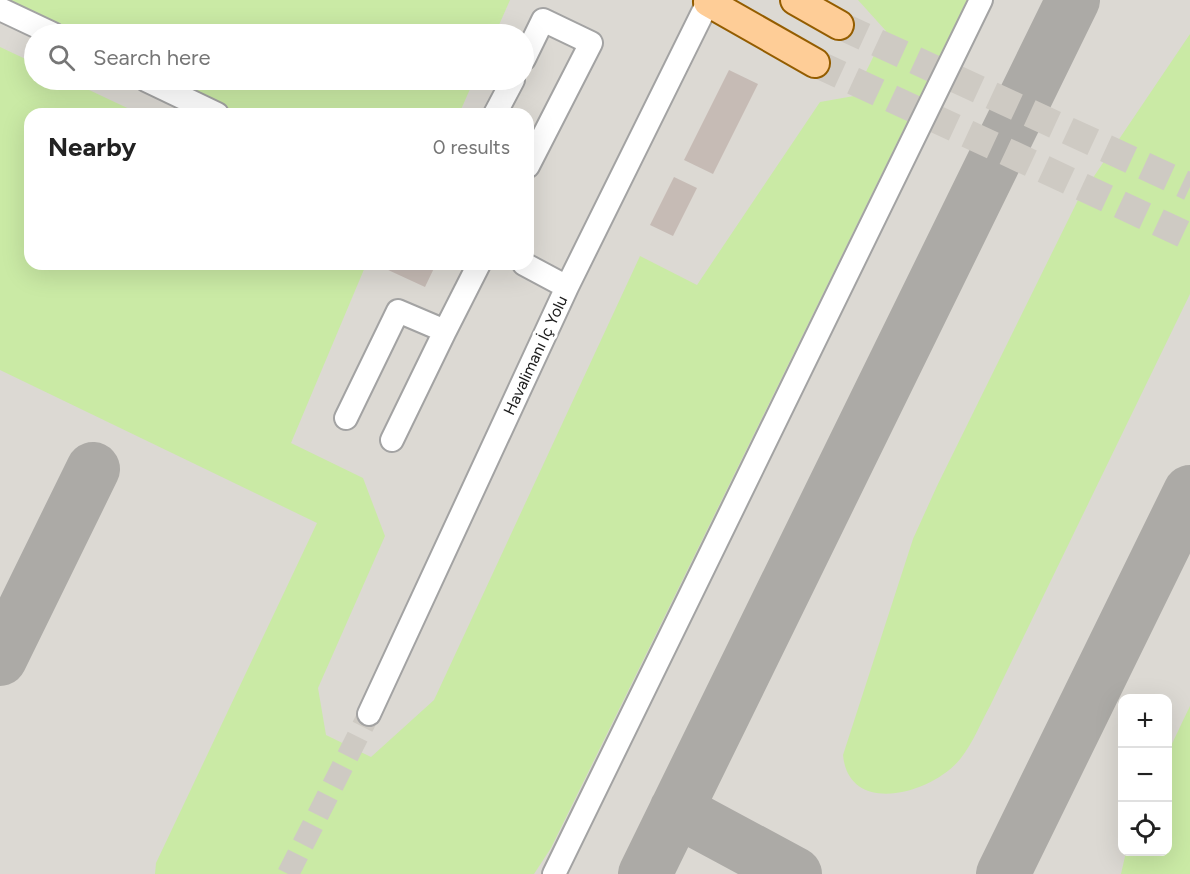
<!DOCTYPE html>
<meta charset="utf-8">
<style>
body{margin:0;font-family:Figtree,sans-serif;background:#f6f6f6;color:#222}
.controls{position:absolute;right:18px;bottom:18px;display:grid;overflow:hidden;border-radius:12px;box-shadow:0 6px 24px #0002}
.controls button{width:54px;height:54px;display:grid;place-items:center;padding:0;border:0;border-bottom:2px solid #e0e0e0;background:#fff;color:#222;font:30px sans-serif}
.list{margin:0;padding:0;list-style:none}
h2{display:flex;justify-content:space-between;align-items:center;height:78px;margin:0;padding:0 24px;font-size:26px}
h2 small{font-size:20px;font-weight:400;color:#767676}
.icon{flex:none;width:33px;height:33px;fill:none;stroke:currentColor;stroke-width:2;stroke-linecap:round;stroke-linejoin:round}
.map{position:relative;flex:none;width:1190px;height:874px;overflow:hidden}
.search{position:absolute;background:#fff;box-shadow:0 6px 24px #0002;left:24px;top:24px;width:510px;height:66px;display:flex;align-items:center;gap:15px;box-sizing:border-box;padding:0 21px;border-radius:33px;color:#767676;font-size:22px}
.panel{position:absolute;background:#fff;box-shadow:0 6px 24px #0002;left:24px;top:108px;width:510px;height:162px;border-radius:18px}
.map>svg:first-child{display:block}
</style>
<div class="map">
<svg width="1190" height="874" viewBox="0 0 1190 874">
<rect width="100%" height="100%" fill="#eee9e1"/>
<path fill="#dcd9d3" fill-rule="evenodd" d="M0,0H1190V874H0ZM34,34H524V80H34ZM30,114H528V264H30ZM1122,698H1168V852H1122Z"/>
<path fill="#caeaa5" d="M0,0H510L495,34H53Z
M858,0H967L551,848L534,874H155L156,863L317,523L0,370V47L34,63V80H68L140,114H30V264H360L365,267L291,443L363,478L385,536L318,688L326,735L371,757L434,700L640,256L697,285L820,102L854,96L886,31Z
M1190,34V294L990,706C981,722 973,743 961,758C934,793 849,818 843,755L913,539L937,486L1078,200Z
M146,80H474L459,114H217Z
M1190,706V874H1121L1126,852H1168V752Z"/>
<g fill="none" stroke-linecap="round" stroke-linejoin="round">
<path stroke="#acaaa6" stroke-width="54" d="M0,659L93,469
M676,810L795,874
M645,874L1073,0
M1003,874L1190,492"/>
</g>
<path fill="#c6bbb5" d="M729,70L758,84L713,174L684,160Z
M674,177L697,188L673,236L650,225Z
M388,264H436L425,287L386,269Z"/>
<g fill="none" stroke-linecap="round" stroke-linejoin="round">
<path stroke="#cecac3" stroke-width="22" stroke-dasharray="22 11" stroke-linecap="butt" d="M288,874L369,714"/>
<path stroke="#cecac3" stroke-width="28" stroke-dasharray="28 14" stroke-linecap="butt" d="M839,25L1190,187
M815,63L1190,237"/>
<defs>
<path id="minor" d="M0,9L53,34
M524,59L543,20L591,43L528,166
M146,80L217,114
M495,114L513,80
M524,264L567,287
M445,331L479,264
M346,418L398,311L445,331L392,440
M369,714L567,287L709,0
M554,874L981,0"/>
<path id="major" d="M795,0L839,25
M708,2L815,63"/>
</defs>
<use href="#minor" stroke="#a3a3a3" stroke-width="26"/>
<use href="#major" stroke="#945d00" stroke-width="32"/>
<use href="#minor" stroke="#fff" stroke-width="22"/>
<use href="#major" stroke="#fecd97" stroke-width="28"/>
</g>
<g text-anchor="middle" stroke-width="6" stroke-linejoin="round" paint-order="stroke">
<g font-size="16" fill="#1c1c1c" stroke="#fff">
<text transform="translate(535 355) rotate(-65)" y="6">Havalimanı İç Yolu</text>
</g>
</g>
</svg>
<div class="controls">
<button>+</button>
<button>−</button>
<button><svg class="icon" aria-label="locate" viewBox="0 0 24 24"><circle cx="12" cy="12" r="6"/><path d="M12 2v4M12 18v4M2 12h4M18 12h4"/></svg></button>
</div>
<div class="search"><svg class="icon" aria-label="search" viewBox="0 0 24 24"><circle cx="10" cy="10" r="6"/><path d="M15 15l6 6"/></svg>Search here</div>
<section class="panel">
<h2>Nearby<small>0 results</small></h2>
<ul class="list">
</ul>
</section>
</div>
